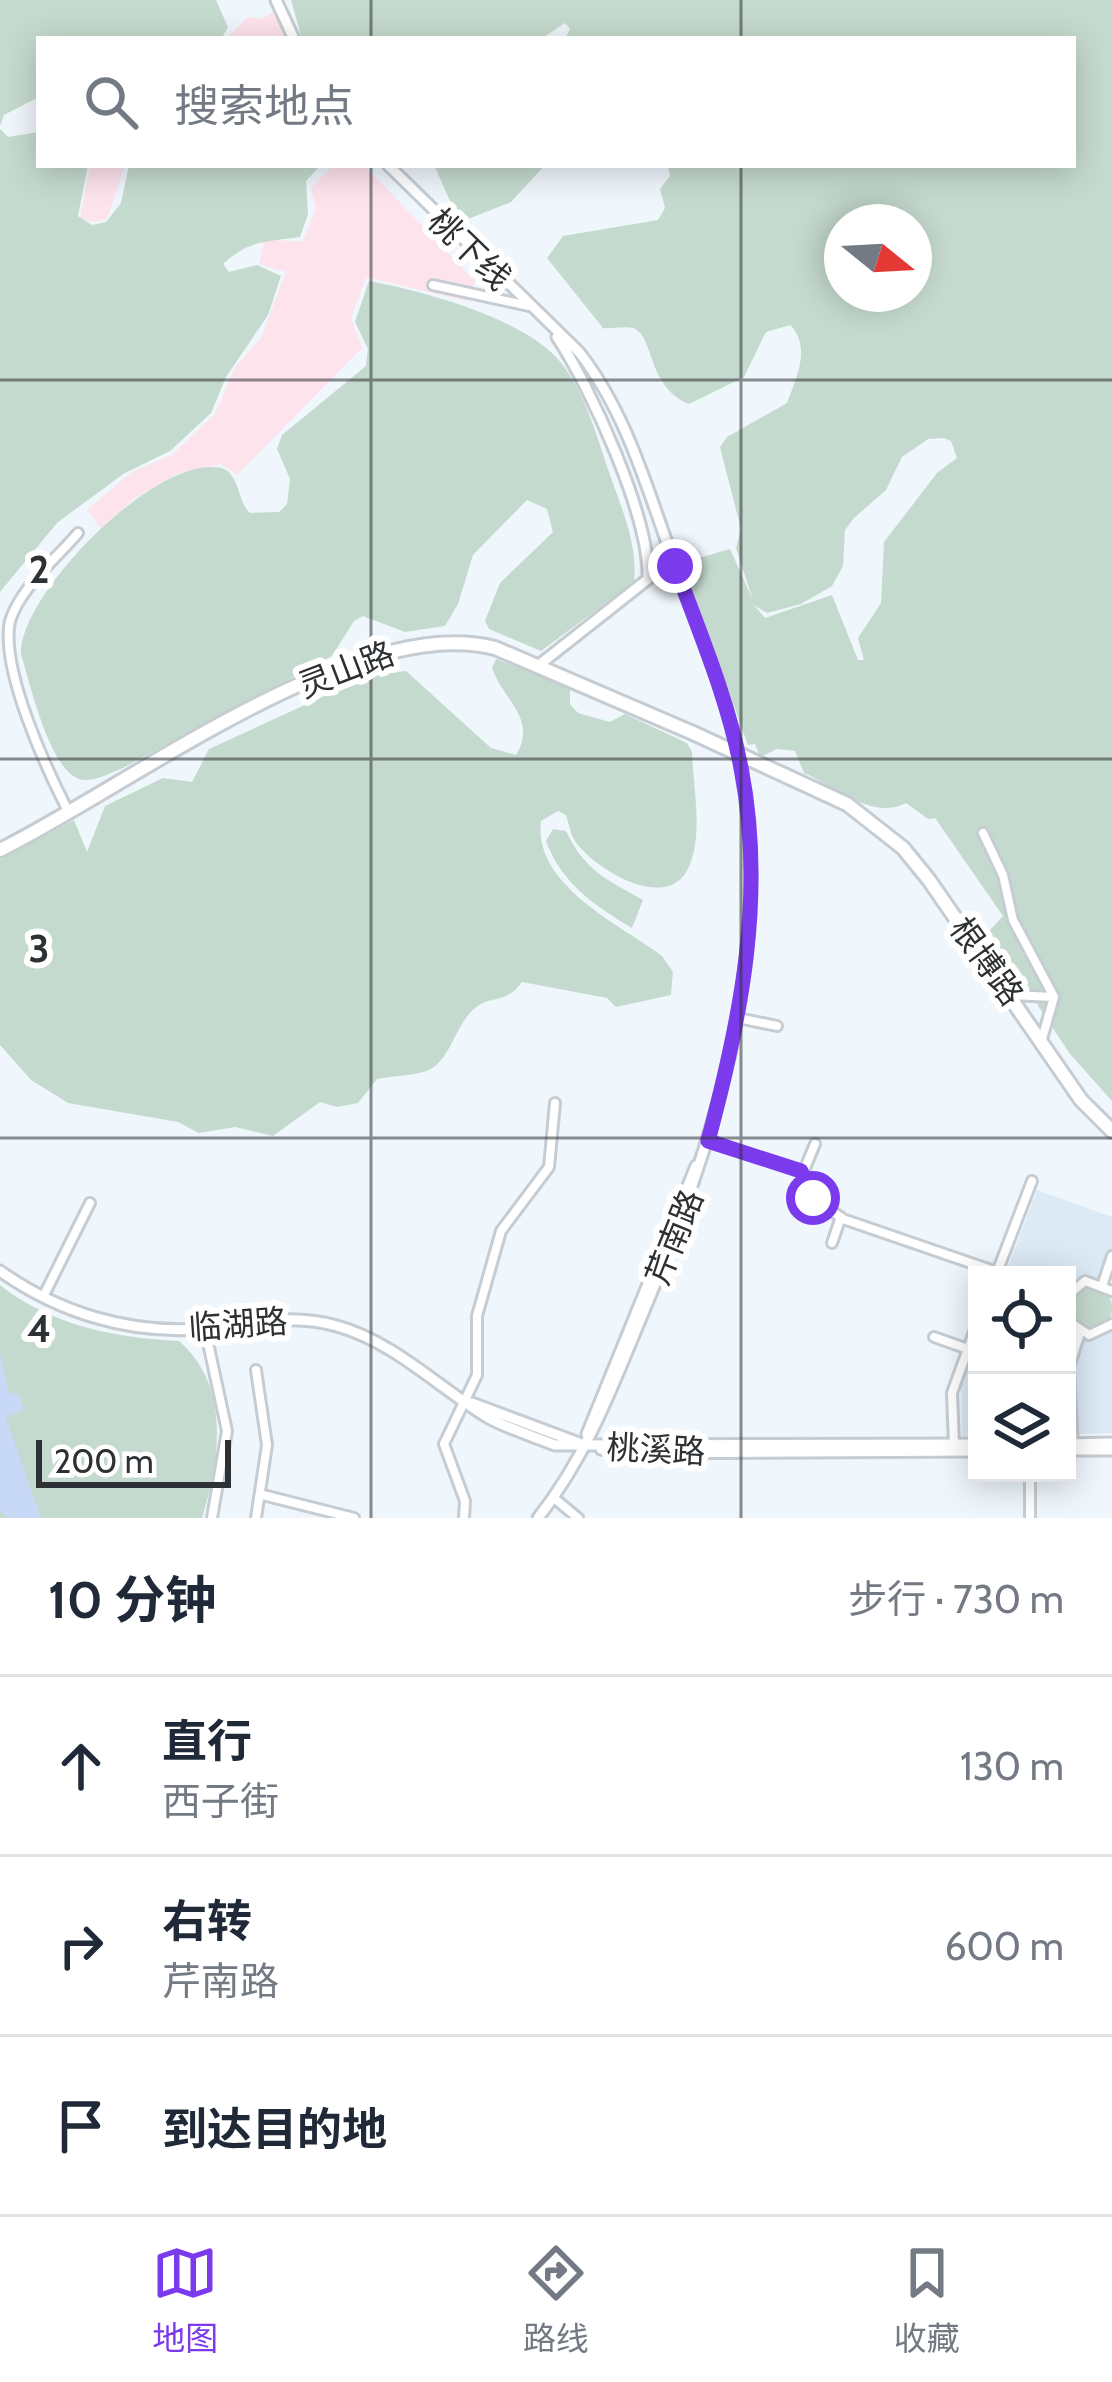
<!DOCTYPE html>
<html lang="zh">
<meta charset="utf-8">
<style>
body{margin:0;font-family:Cabin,"Noto Sans SC",sans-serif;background:#f6f6f7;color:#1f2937}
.controls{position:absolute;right:36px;bottom:36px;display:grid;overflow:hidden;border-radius:0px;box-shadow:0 6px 30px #0003}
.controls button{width:108px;height:108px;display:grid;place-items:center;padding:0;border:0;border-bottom:3px solid #e0e1e3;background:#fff;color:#1f2937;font:60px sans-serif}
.compass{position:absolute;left:824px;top:204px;width:108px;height:108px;border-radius:50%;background:#fff;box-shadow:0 6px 30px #0003;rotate:108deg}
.scale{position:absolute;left:36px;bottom:30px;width:195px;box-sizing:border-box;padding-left:12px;border:6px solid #2e3133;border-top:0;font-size:33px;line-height:42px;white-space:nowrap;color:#2e3133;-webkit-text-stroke:9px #fff;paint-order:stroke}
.stop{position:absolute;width:36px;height:36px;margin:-27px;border:9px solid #7c3aed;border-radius:50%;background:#fff}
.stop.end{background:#7c3aed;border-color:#fff;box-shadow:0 3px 12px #0008}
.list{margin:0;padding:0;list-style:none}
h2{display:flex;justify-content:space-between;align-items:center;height:156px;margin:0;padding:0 48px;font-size:51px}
h2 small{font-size:39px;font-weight:400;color:#747a83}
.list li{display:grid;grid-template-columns:78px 1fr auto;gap:36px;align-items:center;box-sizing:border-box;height:180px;padding:0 48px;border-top:3px solid #e0e1e3}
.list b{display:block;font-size:45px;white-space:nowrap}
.list p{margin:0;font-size:39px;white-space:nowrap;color:#747a83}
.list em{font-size:39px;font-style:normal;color:#747a83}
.icon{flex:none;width:66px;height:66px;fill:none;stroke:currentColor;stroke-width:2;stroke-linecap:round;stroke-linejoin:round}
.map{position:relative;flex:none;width:1112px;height:1518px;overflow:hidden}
.search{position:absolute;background:#fff;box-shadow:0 6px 30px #0003;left:36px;right:36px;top:36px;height:132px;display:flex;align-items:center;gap:30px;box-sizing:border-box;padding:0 42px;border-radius:0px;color:#747a83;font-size:45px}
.sheet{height:696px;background:#fff}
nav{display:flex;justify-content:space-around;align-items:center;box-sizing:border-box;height:168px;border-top:3px solid #e0e1e3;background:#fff;font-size:33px;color:#747a83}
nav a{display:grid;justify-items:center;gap:6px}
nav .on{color:#7c3aed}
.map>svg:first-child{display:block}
</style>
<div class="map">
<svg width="1112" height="1518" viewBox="0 0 1112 1518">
<rect width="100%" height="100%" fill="#eff6fc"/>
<path fill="#dceaf6" d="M1037,1190L1112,1217V1246L1100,1278L1112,1288V1433L1067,1434V1275H1005Z
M977,1346V1436H962L961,1388Z"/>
<path fill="#fde3ec" d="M273,12L289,39H226L248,17L262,19Z
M90,165H125L107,219L94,222L80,219Z
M333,165H364L475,281L467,301L366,277L351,318L362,348L237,475L221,464L177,474L135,498L101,528L87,510L132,472L172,455L215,414L236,366L261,338L286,272L259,264L265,239L302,242L316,209L311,188Z"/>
<path fill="#c5dace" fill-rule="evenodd" d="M0,0H216L228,27L221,39H39V97L4,115L0,126Z
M291,0H1112V1101L1070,1054L989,931L1003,916L935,818L928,819L906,803C873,821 834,786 804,773L795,751L777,749L760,757L755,744L748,745L682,563L730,549L753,600L736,548L741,529L720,447L727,437L787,403C796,378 812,347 790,325L766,332L744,377L689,404C646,386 655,336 633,328C625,326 612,329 603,328L547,258L563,236L658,220L665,208L660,189L670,176L668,165H1073V39H565L570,29L565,23L541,39H302ZM842,222H914V294H842ZM944,438L951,441L957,458L937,473L884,542L881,603L858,638L864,660H858L832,595L765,618L754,605L767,613L801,604L832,586L843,566L845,530L854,518L886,490L902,457L928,439Z
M0,129L8,137L39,132V165H88L78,216L92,225L106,222L121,203L129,165H321L306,181L308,214L300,237C267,242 250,239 223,264L229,272L257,265L281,276L268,315L226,377L211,413L170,451L123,474L57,523L0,592Z
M434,165H545L511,202L468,219L454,210Z
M369,281C423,291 518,317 556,357C584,387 597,437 610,475C622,510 638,544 634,582L541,651L489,629L485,621L500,583L553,532L547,509L527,500L473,555L458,604L445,626L405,632L363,616L354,621L332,656L121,769C110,773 95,781 84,780C51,778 30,683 21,654C19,595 157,453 221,468C240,473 237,501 250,513L279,512L287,504L290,479L277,449L282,435L366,366L368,349L355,322Z
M496,659L570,688V704L578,713L610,722L625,714L687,743L692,752C693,786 703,832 690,864C671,916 595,870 575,841C570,834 569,823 566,815L558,811L541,821C533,886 620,924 662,956L673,972L671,995L616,1007L607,998L522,982C505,1005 493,994 475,1008C454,1025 450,1066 423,1072C409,1076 392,1076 377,1079L358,1103L337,1107L320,1102L273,1136L235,1127L199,1133L178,1122L68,1103L31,1080L0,1045V860L74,820L87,852L105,806L163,778L192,782L209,749L368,676L406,671L491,748L516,755C538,719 503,700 492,668Z
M553,829L566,831C585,871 606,879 643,900L632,928C594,905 562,884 546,841Z
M0,1285C50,1325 115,1338 179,1341C231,1386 220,1460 202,1518H0Z
M1070 1308a21 21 0 1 1 42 0a21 21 0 1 1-42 0Z"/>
<path fill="#c8d8f7" d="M0,1353L9,1393H17L25,1409L6,1418L41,1518H8L0,1511Z"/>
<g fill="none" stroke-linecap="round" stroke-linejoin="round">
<defs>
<path id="minor" d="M433,285L529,306
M69,813C46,768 0,669 10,621C20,588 56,559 78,533
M983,833L1003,875L1013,920L1054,997
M1012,995L1054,997L1042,1039
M738,1018L777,1026
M708,1141L801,1171L811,1196L843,1219L1006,1275
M803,1173L815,1144
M832,1243L841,1217
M996,1275L1032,1181
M1103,1283L1112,1256
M1067,1296L1085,1281L1112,1291
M43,1297L90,1203
M1067,1320L1089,1335L1112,1324
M205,1329L227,1431L212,1518
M934,1337L968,1349
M256,1370L267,1445L256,1518
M954,1444L952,1393L977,1324
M1073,1449L1069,1367L1080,1333
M263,1495L354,1518
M554,1498L578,1518
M464,1518L465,1501L444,1444L477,1375V1316L501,1231L549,1167L555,1103
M1030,1518V1473"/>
<path id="tertiary" d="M0,1271C58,1312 127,1334 200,1329C246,1325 290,1312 337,1326C394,1342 438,1387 487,1417C508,1429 533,1436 555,1445L977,1444
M472,1403L579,1443
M1067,1444L1112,1443
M601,1449L626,1453L977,1451
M1067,1450H1112"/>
<path id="secondary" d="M276,0L294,39
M388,165L579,352C626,412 646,485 672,557C697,626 729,699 742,772C772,955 718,1133 648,1301C616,1377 590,1452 538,1518
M539,665L648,579C650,517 591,388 557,337
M587,1434L696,1166"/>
<path id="trunk" d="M847,804L903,848L929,880L1081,1100L1112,1131
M0,850C128,787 355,612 495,648L693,733"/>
</defs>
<use href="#minor" stroke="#c5ccd2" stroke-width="14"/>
<use href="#tertiary" stroke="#c5ccd2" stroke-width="15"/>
<use href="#secondary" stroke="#c5ccd2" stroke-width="15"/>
<use href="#trunk" stroke="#c5ccd2" stroke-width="18"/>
<use href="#minor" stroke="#fff" stroke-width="8"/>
<use href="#tertiary" stroke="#fff" stroke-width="9"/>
<use href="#secondary" stroke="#fff" stroke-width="9"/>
<use href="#trunk" stroke="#fff" stroke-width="12"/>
<defs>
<path id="trunk-bridge" d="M693,733L847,804"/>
</defs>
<use href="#trunk-bridge" stroke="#c5ccd2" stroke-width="18" stroke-linecap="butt"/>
<use href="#trunk-bridge" stroke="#fff" stroke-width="12"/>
</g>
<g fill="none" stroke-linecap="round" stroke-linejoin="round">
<path stroke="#7c3aed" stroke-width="15" d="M675,566C699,631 728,699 741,768C766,895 741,1018 708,1141L801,1171L813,1198"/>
</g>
<path fill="none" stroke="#2e3133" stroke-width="3" stroke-opacity="0.55" d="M371,0V39M741,0V39M371,165V1518M741,165V1518M0,380H1112M0,759H1112M0,1138H1112"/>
<g text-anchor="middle" stroke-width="12" stroke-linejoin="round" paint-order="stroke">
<g font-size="33" fill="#2e3133" stroke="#fff">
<text transform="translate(470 249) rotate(44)" y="12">桃下线</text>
<text transform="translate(346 669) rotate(-21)" y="12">灵山路</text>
<text transform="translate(987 961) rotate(54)" y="12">根博路</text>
<text transform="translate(674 1237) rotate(-68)" y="12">芹南路</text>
<text transform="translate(238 1324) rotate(-4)" y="12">临湖路</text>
<text transform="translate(656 1449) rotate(3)" y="12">桃溪路</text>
</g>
</g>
<g font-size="39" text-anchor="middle" font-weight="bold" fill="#2e3133" stroke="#fff" stroke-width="12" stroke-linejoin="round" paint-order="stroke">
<text x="39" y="583">2</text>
<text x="39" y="962">3</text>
<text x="39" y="1342">4</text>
</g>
</svg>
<div class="controls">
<button><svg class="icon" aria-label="locate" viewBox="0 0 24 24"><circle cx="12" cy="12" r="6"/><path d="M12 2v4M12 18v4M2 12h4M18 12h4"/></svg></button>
<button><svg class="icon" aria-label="layers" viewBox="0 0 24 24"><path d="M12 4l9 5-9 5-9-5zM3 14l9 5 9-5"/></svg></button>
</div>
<svg class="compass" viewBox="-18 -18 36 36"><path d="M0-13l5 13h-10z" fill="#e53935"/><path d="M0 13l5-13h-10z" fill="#747a83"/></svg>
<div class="scale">200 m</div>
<div class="stop" style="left:813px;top:1198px"></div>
<div class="stop end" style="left:675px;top:566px"></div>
<div class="search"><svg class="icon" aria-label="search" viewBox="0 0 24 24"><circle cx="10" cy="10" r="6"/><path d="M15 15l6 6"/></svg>搜索地点</div>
</div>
<section class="sheet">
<h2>10 分钟<small>步行 · 730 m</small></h2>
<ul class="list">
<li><svg class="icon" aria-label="ahead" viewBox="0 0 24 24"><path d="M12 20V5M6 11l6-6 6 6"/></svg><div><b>直行</b><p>西子街</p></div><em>130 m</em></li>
<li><svg class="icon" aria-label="right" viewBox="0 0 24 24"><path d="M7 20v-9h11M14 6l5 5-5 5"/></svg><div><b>右转</b><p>芹南路</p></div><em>600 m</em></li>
<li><svg class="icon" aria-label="arrive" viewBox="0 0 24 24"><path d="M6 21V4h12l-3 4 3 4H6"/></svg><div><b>到达目的地</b></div></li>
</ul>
</section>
<nav>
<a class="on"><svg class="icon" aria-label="map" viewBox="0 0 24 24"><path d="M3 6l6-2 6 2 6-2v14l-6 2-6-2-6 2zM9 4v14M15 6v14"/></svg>地图</a>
<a><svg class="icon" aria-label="directions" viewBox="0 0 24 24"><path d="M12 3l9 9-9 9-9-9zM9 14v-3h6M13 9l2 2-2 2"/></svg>路线</a>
<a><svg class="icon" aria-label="saved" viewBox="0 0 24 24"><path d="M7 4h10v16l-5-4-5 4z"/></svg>收藏</a>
</nav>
